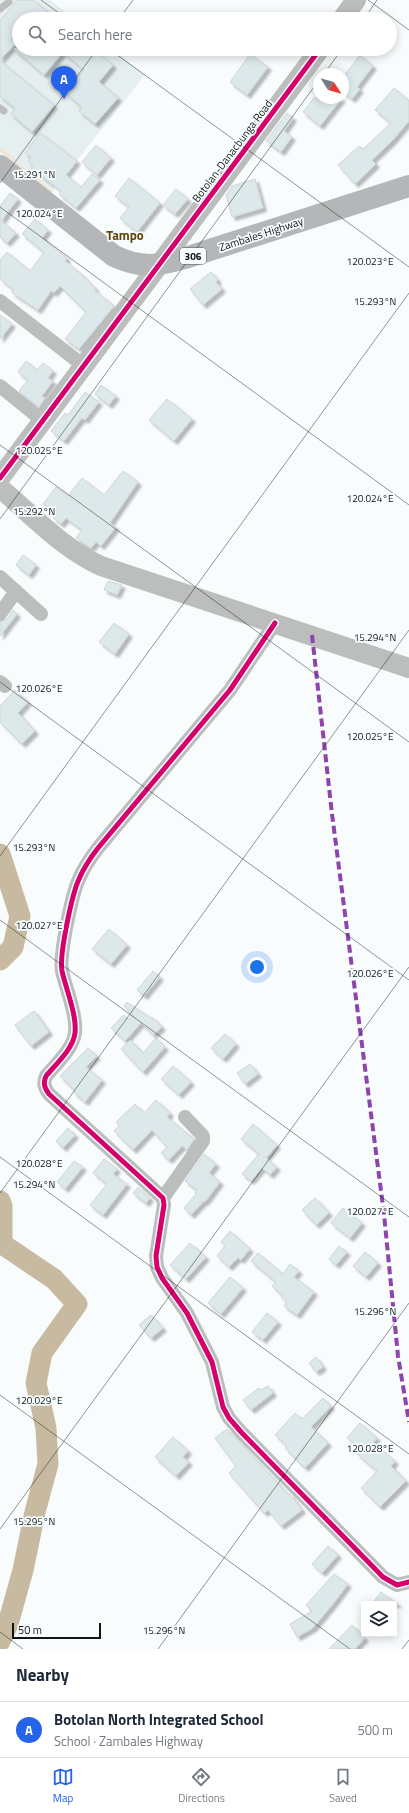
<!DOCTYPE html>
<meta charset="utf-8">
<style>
body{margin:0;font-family:"Titillium Web",sans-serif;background:#f2f2f3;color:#1f2937}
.controls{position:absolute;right:12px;bottom:12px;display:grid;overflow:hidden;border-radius:4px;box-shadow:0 2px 10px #0003}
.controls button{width:36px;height:36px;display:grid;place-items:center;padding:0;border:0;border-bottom:1px solid #e0e1e3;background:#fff;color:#1f2937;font:20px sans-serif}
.compass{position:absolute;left:313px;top:68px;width:36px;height:36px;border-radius:50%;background:#fff;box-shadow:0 2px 10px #0003;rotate:126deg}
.scale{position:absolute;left:12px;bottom:10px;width:89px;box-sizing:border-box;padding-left:4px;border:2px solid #131515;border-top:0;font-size:11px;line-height:14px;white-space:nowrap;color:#131515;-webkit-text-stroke:3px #f7fdfe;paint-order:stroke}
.you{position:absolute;left:257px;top:967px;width:14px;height:14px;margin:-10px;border:3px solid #fff;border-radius:50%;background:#1a73e8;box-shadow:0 0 0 6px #1a73e833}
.badge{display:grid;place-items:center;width:26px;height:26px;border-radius:50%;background:#2563eb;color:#fff;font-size:13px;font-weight:700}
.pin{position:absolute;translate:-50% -33px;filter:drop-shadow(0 1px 2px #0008)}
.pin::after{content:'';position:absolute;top:21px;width:14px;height:12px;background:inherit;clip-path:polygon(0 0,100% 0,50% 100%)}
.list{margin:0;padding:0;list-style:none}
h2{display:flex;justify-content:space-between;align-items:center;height:52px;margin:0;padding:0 16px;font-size:17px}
h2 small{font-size:13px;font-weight:400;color:#747a83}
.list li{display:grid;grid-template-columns:26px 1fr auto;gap:12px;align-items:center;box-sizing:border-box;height:56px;padding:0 16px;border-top:1px solid #e0e1e3}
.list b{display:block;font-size:15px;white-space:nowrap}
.list p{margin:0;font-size:13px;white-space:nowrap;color:#747a83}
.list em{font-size:13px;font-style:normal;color:#747a83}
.icon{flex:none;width:22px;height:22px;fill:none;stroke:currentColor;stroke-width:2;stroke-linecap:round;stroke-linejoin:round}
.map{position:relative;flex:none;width:409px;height:1649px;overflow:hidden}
.search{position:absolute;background:#fff;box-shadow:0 2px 10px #0003;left:12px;right:12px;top:12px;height:44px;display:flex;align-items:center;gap:10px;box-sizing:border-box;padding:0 14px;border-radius:22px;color:#747a83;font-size:15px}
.sheet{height:108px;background:#fff}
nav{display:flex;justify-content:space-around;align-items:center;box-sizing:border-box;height:56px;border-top:1px solid #e0e1e3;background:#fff;font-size:11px;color:#747a83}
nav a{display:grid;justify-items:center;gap:2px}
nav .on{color:#2563eb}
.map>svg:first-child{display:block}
</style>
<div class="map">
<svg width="409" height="1649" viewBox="0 0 409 1649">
<defs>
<filter id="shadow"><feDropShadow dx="3.5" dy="3.5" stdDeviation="1" flood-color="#0004"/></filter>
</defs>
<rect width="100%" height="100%" fill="#f8fcfd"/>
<path fill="#e5eff0" d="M0,0H50L74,19H19V49H112L145,75L53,190L0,146Z"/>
<path fill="#eee6d9" d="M0,146L53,191L50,195L0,152Z"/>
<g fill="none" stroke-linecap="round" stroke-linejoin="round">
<path stroke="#c8baa1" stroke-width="21" d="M0,854L20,916L13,947L0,960
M0,1201L2,1206V1244L54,1279L77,1304L42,1353L36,1383L46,1428L48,1464L35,1512L23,1570L8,1624L0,1641"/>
</g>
<path fill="#dce8ea" stroke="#d1d4d5" filter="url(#shadow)" d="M17,0H33L57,19H19V29L11,39L16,43L0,60V21Z
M14,49H93L113,65L99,82L118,98L95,124L79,111L82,107L66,93L84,70L63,52L44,75Z
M250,54L268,67L247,95L230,82Z
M360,55L373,66L357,87L360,89L352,99L343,92V77Z
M0,61L54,105L32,132L11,114L15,108L0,96Z
M394,88L409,101V121L393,140L372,160L376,164L355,184L338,165L359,146L363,149L391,123L375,110Z
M314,98H342L320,126L303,112Z
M287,113L293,118L284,131L292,137L281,152L266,141Z
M40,133L77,161L66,175L81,187L92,174L100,180L76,208L59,194L61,191L31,168L33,165L28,161L31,157L25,153Z
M96,145L111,158L97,175L82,162Z
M129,178L160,203L137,232L120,218L129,207L115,196Z
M255,179L263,208L232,217L226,195L232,186Z
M176,189L188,199L175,214L163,205Z
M10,193L18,199L1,221L16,233L7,243L0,237V206Z
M35,219L48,230L42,238L67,258L65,261L80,273L96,289L94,290L114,306L79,349L65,339L86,312L60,286L54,293L51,291L38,310L12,293L14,290L0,279V260L7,252L30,271L44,252L22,234Z
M211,272L218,280L216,282L222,289L203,305L190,289Z
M0,315L12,324L0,339Z
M26,361L37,370L43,363L53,371L48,378L53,381L42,396L45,398L39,407L19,391L28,380L18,372Z
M101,385L116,396L109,405L95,394Z
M85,392L99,402L85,420L82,418L64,441L51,431L65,413L68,415Z
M167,399L192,419L174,441L149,420Z
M123,471L138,482L110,523L116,527L101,546L96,542L91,548L80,541L76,538L82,530L66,518L61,524L53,518L57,514L43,504L56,487L68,496L82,478L104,495Z
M23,555L36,565L29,575L16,565Z
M108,581L122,585L117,595L104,590Z
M13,610L17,614L0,636V622L7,619Z
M114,623L129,634L115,654L99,642Z
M15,690L28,702L18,713L35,731L22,744L0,722V706Z
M109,929L127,945L111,964L92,949Z
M153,971L160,977L144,996L137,990Z
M127,1002L151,1018L152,1017L162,1027L153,1035L141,1023L125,1041L111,1028L124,1015L129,1020L133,1014L124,1006Z
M34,1011L49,1032L31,1046L15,1025Z
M225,1034L236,1044L223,1059L211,1048Z
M156,1038L165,1047L143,1072L121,1049L130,1040L143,1053Z
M88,1048L97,1056L86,1067L102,1080L85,1102L74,1093L75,1091L60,1076Z
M250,1064L258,1074L245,1084L237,1073Z
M173,1066L191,1082L179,1095L161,1079Z
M156,1100L170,1113L167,1117L194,1139L187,1150L182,1146L169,1160L161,1153L167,1147L152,1130L133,1150L114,1131L119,1126L116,1122L135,1104L144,1113Z
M253,1124L277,1145L266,1158L277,1167L270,1175L262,1168L251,1181L242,1174L259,1154L241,1139Z
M68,1128L75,1135L63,1148L56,1141Z
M204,1154L216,1164L209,1173L220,1182L205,1202L204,1201L191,1215L184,1208L196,1194L195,1193L197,1190L185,1181Z
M104,1159L117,1169L113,1174L127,1184L103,1215L90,1205L107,1184L93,1173Z
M74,1161L83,1167L65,1189L57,1182Z
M138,1187L150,1198L146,1203L133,1193Z
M315,1198L329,1213L316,1225L302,1210Z
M343,1208L362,1223L350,1238L331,1223Z
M230,1231L250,1249L241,1260L238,1258L229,1267L217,1256L225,1246L221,1242Z
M190,1243L206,1257L186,1279L170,1265Z
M339,1246L347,1252L336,1265L329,1259Z
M365,1252L378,1263L366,1277L353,1266Z
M258,1253L283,1274L290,1264L299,1271L294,1277L314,1292L297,1315L284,1306L287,1302L281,1297L282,1295L272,1286L276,1282L251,1261Z
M230,1277L243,1288L221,1314L208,1303Z
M267,1313L278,1322L263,1340L252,1332Z
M151,1315L163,1328L151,1338L139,1325Z
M316,1357L323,1367L316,1372L309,1363Z
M268,1386L273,1393L251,1410L243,1400L259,1388L261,1390Z
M323,1398L331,1406L311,1427L328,1443L305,1468L285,1448L287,1446L275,1435L295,1413L302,1419Z
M360,1423L377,1438L373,1443L395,1461L391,1466L406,1481L380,1507L361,1488L377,1471L357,1454L361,1449L347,1438Z
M227,1429L289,1495L290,1494L302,1510L281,1526L268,1510L264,1513L229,1473L236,1466L215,1438Z
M173,1437L188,1451L183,1457L189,1462L176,1476L155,1457Z
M328,1546L338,1555L322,1573L312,1564Z
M334,1574L348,1584L333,1604L313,1628L297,1637L290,1624L312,1611L306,1605Z
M381,1592L398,1604H372Z
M352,1625L365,1638L355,1649H329Z"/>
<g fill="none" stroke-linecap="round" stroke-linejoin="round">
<path stroke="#bcbebe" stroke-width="7" d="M0,9L9,2
M0,108L4,111"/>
<path stroke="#bcbebe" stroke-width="14" d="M0,301L84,366
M0,386L42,420
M0,577L41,614
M0,614L16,591
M275,623L230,690L98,848C91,857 84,867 79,879C72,894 59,955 62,971C66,989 77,1015 75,1033C73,1049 56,1064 46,1076C43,1083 44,1087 49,1094L163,1198L164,1205L156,1256L157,1267L162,1278L187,1313L212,1362L223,1407L229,1418L242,1433L383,1577L397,1585L409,1582
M0,682L5,686
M163,1198L203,1141V1136L185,1117"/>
<path stroke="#bcbdbd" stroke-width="20" d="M342,19L356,0
M0,478L320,49
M0,488C32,515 62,548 101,566L409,668"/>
<path stroke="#b4b6b7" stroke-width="22" d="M0,166L114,256C142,269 157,266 185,258L409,186"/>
<path stroke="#8e44ad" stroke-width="4" stroke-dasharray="8 4" stroke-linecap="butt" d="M312,635L332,814L384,1214L398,1356L409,1422"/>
<defs>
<path id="cycleway" d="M0,478L320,49
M275,623L230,690L98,848C91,857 84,867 79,879C72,894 59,955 62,971C66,989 77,1015 75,1033C73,1049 56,1064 46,1076C43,1083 44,1087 49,1094L163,1198L164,1205L156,1256L157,1267L162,1278L187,1313L212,1362L223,1407L229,1418L242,1433L383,1577L397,1585L409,1582"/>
</defs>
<use href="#cycleway" stroke="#f7fdfe" stroke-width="8"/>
<use href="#cycleway" stroke="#d6006c" stroke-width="5"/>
</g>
<path fill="none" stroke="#131515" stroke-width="1" stroke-opacity="0.45" d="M41,0L67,19M368,0L409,30M119,19L133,0M364,19L377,0M109,49L409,267M324,74L342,49M0,183L97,49M0,207L409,505M0,445L409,742M0,519L319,80M0,682L409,980M0,856L409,293M0,920L409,1217M0,1157L409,1454M0,1193L409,630M0,1395L350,1649M0,1529L409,967M0,1632L23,1649M158,1649L409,1303M402,1649L409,1640"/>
<g text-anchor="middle" stroke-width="3.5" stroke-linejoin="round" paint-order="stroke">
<rect fill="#f7fdfe" stroke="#575b5b" stroke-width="1" x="180" y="248" width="26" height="16" rx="3"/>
<g font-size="10" font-weight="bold" fill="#131515">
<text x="193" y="260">306</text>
</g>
<g font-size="11" fill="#131515" stroke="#f7fdfe">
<text transform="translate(232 151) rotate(-53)" y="4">Botolan-Danacbunga Road</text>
<text transform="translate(261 234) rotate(-18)" y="4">Zambales Highway</text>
</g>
<g font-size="13" font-weight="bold" fill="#64450d" stroke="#f7fdfe">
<text x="125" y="240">Tampo</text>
</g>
</g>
<g font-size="10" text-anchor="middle" fill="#131515" stroke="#f7fdfe" stroke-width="3.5" stroke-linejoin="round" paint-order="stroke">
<text x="34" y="178">15.291°N</text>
<text x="39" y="217">120.024°E</text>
<text x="370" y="265">120.023°E</text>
<text x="375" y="305">15.293°N</text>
<text x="39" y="454">120.025°E</text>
<text x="370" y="502">120.024°E</text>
<text x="34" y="515">15.292°N</text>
<text x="375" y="641">15.294°N</text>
<text x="39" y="692">120.026°E</text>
<text x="370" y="740">120.025°E</text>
<text x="34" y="851">15.293°N</text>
<text x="39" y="929">120.027°E</text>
<text x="370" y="977">120.026°E</text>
<text x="39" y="1167">120.028°E</text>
<text x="34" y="1188">15.294°N</text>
<text x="370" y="1215">120.027°E</text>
<text x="375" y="1315">15.296°N</text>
<text x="39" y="1404">120.029°E</text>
<text x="370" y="1452">120.028°E</text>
<text x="34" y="1525">15.295°N</text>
<text x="164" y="1634">15.296°N</text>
</g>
</svg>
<div class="controls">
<button><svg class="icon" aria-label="layers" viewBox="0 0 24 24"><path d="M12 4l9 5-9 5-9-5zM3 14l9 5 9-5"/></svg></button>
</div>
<svg class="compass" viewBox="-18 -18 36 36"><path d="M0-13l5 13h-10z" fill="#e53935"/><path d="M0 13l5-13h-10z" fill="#747a83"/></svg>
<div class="scale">50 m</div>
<div class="you"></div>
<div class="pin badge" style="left:64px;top:99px">A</div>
<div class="search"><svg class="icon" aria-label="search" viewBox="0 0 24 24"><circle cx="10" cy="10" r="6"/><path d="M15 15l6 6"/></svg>Search here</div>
</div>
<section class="sheet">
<h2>Nearby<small></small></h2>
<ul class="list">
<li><span class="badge">A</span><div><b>Botolan North Integrated School</b><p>School · Zambales Highway</p></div><em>500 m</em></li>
</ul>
</section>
<nav>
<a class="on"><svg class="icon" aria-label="map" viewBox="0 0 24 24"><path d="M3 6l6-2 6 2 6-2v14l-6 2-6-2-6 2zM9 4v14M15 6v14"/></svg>Map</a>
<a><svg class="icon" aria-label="directions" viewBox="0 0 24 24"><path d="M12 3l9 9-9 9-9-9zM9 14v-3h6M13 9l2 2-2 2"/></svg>Directions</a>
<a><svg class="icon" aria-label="saved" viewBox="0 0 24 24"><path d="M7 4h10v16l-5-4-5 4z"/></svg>Saved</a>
</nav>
